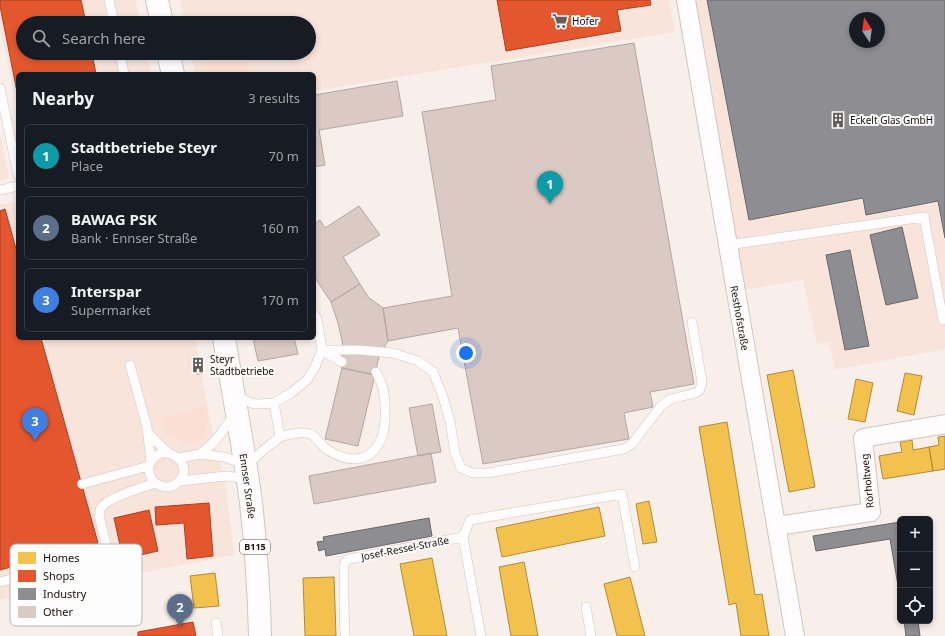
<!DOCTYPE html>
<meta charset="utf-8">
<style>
body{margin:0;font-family:"Noto Sans",sans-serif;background:#20242c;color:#f1f3f6}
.controls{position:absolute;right:12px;bottom:12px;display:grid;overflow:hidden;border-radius:6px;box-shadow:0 2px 6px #0003}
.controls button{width:36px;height:36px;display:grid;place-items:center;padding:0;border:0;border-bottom:1px solid #363941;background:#171b24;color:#f1f3f6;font:20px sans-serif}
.compass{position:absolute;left:849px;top:12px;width:36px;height:36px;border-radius:50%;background:#171b24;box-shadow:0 2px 6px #0003;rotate:347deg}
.you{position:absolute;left:466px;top:353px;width:14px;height:14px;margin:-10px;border:3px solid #fff;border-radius:50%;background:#1a73e8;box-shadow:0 0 0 6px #1a73e833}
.badge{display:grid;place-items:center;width:26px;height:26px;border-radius:50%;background:#b2afaf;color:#fff;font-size:13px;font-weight:700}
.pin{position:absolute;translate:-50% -33px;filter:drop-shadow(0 1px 2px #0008)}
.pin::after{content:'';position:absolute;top:21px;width:14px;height:12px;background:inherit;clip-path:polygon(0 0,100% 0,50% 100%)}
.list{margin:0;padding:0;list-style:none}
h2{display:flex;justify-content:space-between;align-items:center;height:52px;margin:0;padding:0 16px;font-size:17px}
h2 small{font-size:13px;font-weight:400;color:#9ea1a6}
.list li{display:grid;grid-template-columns:26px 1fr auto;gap:12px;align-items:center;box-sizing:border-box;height:64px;margin:0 8px 8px;padding:0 8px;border:1px solid #363941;border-radius:6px}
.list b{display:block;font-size:15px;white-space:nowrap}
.list p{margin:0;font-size:13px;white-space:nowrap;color:#9ea1a6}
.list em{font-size:13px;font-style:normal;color:#9ea1a6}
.icon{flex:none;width:22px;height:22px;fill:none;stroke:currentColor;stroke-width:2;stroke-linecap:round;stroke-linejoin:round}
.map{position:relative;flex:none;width:945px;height:636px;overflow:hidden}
.search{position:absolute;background:#171b24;box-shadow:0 2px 6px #0003;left:16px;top:16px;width:300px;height:44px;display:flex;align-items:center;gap:10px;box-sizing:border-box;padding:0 14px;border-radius:22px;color:#9ea1a6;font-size:15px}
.panel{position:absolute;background:#171b24;box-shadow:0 2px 6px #0003;left:16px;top:72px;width:300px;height:268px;border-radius:6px}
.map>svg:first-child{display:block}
</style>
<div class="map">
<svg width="945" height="636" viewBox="0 0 945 636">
<rect width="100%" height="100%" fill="#f8eeea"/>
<path fill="#f9e4dc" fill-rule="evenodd" d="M0,0H136L141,23H23V53H147L152,74H18V109L0,29Z
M180,0H669L675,32L314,91V74H195L190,53H309V23H185Z
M693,0H945V349L835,370L829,342L817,344L803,280L743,290ZM855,18H879V42H855Z
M0,134L9,178L0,181Z
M18,201V338H195L210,420L226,488L234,555L0,600V205Z"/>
<path fill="#fbdfd4" d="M225,53H247L250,74H199C202,61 214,56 225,53Z
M206,405C207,410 209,416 208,421C207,426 203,438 199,441C190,447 174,440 166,434L162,421L167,417Z"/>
<path fill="#f2c14e" stroke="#b18b3a" d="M793,370L815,487L789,492L767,375Z
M905,373L922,376L914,415L897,411Z
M856,379L873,383L865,422L848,419Z
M727,422L755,595L762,594L769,636H741L736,603L729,605L699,427Z
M945,436V469L933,471L929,447L939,445L938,437Z
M912,440L913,450L929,447L933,471L883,479L879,456L902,452L900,442Z
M649,501L657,542L643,544L636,504Z
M599,507L605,536L502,557L496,528Z
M432,558L447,636H414L400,564Z
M524,562L534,614L538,636H511L499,567Z
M215,573L219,606L194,608L190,576Z
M334,577L336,636H305L303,578Z
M630,577L645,636H617L604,584Z"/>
<path fill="#e4572e" stroke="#a74124" d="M0,0H81L86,23H23V53H92L96,74H18V97L0,6Z
M497,0H650L651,5L617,10L621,31L506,51Z
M5,209L18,256V338H41L98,543L0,570V211Z
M199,357L203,373L197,374L194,358Z
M209,503L213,556L187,559L184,523L156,525L155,507Z
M149,510L158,551L123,559L114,518Z
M193,622L196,636H138V632Z"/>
<path fill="#8d8d92" stroke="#6a676a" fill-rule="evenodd" d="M707,0H945V238L938,201L866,215L863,198L749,220ZM855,18H879V42H855Z
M902,227L918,298L886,305L870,235Z
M850,250L869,346L845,350L826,255Z
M429,518L432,536L326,556L325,549L319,551L317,542L324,541L323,537Z
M900,522V597L890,539L816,551L813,536Z
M904,621H918L920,636H906Z"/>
<path fill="#dbcac3" stroke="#b1a8a4" d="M634,43L694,384L650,392L653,407L624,413L629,439L483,464L458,328L388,341L383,308L452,296L422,112L496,100L491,66Z
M397,81L403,116L319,130L325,165L314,167V95Z
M359,206L380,235L343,257L360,284L331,302L314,276V224L320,220L325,228Z
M360,284L369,298L383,308L388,341L379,356L375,375L342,368L343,345L338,323L331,302Z
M253,338H294L298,354L258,361Z
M342,368L375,375L358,446L325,439Z
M432,404L441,452L418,456L409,408Z
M431,453L436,482L314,504L309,476Z"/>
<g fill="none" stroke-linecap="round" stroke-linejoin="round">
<defs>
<path id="service" d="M109,0L114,23
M120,53L124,74
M0,88L18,175
M0,190L18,186
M728,245L924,217L943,320
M322,350H360L393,353L418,361L433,372L442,394L450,421L455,453L461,468L472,473H488L624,449L632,444L661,406L671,399L695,393L700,390L702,382L692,322
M323,351L342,362
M130,365L147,427L151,462
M237,394L245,400L251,403L257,404L274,403L291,393L307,380L315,367L322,350L317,319L314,314
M274,403L280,437
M148,433L168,453
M200,454C215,444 224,429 234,415
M179,458L200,454L224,457L236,461L245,466C254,459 262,451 271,444C274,442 277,439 280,437C285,435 293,434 298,433C318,431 315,442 328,450C351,465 374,462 383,434C386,421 386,398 382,385C381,381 378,376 376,372
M180,481L217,477L227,476L247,479
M82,484L149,466
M463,537L470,520L622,494L635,567
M463,537L481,636
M0,582L97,557C99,555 103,553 104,551C110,540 95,520 101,508C106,498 144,487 155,483C159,485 162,487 166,487C176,487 184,478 184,469C183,462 179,458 173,455C172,455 169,453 168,453C157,451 147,462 149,472C150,477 152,480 155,483
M586,607L591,636
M216,623L218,636
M345,636L344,604V565L346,561L349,559L463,537"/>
<path id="minor" d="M686,0L795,636
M777,526L871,512L863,438L945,424"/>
<path id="primary" d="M157,0L162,23
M168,53L173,74
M224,338C233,393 244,448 251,503C256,547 259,592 260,636"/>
</defs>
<use href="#service" stroke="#cfc5c1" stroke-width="10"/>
<use href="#minor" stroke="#cfc5c1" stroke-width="20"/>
<use href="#primary" stroke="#cfc5c1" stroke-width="24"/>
<use href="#service" stroke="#fefcfc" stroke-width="9"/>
<use href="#minor" stroke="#fefcfc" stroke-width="18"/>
<use href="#primary" stroke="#fefcfc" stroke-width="22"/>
</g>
<defs>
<symbol id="supermarket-bare" viewBox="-9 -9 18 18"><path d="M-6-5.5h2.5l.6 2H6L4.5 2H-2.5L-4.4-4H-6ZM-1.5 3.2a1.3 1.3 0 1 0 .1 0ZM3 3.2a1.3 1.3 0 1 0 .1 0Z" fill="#665c59" stroke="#fdfdfd" stroke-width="2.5" paint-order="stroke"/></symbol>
<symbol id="building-bare" viewBox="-9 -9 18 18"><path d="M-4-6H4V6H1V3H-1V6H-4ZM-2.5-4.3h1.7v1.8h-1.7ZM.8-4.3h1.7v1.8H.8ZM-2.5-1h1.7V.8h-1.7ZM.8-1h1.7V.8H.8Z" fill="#665c59" stroke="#fdfdfd" stroke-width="2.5" paint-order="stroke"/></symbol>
</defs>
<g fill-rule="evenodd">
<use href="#supermarket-bare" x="549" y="10" width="22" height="22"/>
<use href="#building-bare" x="827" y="109" width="22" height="22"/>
<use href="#building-bare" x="187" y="354" width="22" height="22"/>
</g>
<g text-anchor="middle" stroke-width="4" stroke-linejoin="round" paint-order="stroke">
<rect fill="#fdfdfd" stroke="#5d5654" stroke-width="1" x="240" y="540" width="30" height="14" rx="3"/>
<g font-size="9" font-weight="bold" fill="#180e0b">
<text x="255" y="550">B115</text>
</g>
<g font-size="10" fill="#180e0b" stroke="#fdfdfd" text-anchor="start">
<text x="572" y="25">Hofer</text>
<text x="850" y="124">Eckelt Glas GmbH</text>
<text x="210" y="363">Steyr<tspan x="210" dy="12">Stadtbetriebe</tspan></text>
</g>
<g font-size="10" fill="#180e0b" stroke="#fdfdfd">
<text transform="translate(740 318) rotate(80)" y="4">Resthofstraße</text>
<text transform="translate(867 481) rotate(-96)" y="4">Rörholtweg</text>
<text transform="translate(248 486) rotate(82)" y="4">Ennser Straße</text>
<text transform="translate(405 548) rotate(-11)" y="4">Josef-Ressel-Straße</text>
</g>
</g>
<rect x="10" y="544" width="132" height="82" rx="6" fill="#fdfdfd" stroke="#b8b5b4" stroke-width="1"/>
<rect x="18" y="552" width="18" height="12" fill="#f2c14e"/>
<rect x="18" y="570" width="18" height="12" fill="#e4572e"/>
<rect x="18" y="588" width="18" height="12" fill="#8d8d92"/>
<rect x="18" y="606" width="18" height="12" fill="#dbcac3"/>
<g font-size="11" fill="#180e0b">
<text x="43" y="562">Homes</text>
<text x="43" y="580">Shops</text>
<text x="43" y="598">Industry</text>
<text x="43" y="616">Other</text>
</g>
</svg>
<div class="controls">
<button>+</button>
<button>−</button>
<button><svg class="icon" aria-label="locate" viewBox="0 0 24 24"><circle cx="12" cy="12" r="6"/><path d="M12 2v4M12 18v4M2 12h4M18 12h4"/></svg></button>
</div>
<svg class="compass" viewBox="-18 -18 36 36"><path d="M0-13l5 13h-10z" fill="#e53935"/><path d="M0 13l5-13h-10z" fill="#9ea1a6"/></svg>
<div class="you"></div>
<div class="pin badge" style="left:550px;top:204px;background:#0f9aa8">1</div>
<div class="pin badge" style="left:180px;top:627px;background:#5c6f8a">2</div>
<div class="pin badge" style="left:35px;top:441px;background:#3f7fe0">3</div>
<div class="search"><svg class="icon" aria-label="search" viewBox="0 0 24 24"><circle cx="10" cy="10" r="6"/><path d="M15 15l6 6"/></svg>Search here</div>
<section class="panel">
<h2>Nearby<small>3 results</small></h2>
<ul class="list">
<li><span class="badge" style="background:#0f9aa8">1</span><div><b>Stadtbetriebe Steyr</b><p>Place</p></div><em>70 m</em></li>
<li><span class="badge" style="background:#5c6f8a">2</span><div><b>BAWAG PSK</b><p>Bank · Ennser Straße</p></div><em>160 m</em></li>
<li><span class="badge" style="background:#3f7fe0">3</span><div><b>Interspar</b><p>Supermarket</p></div><em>170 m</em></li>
</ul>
</section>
</div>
